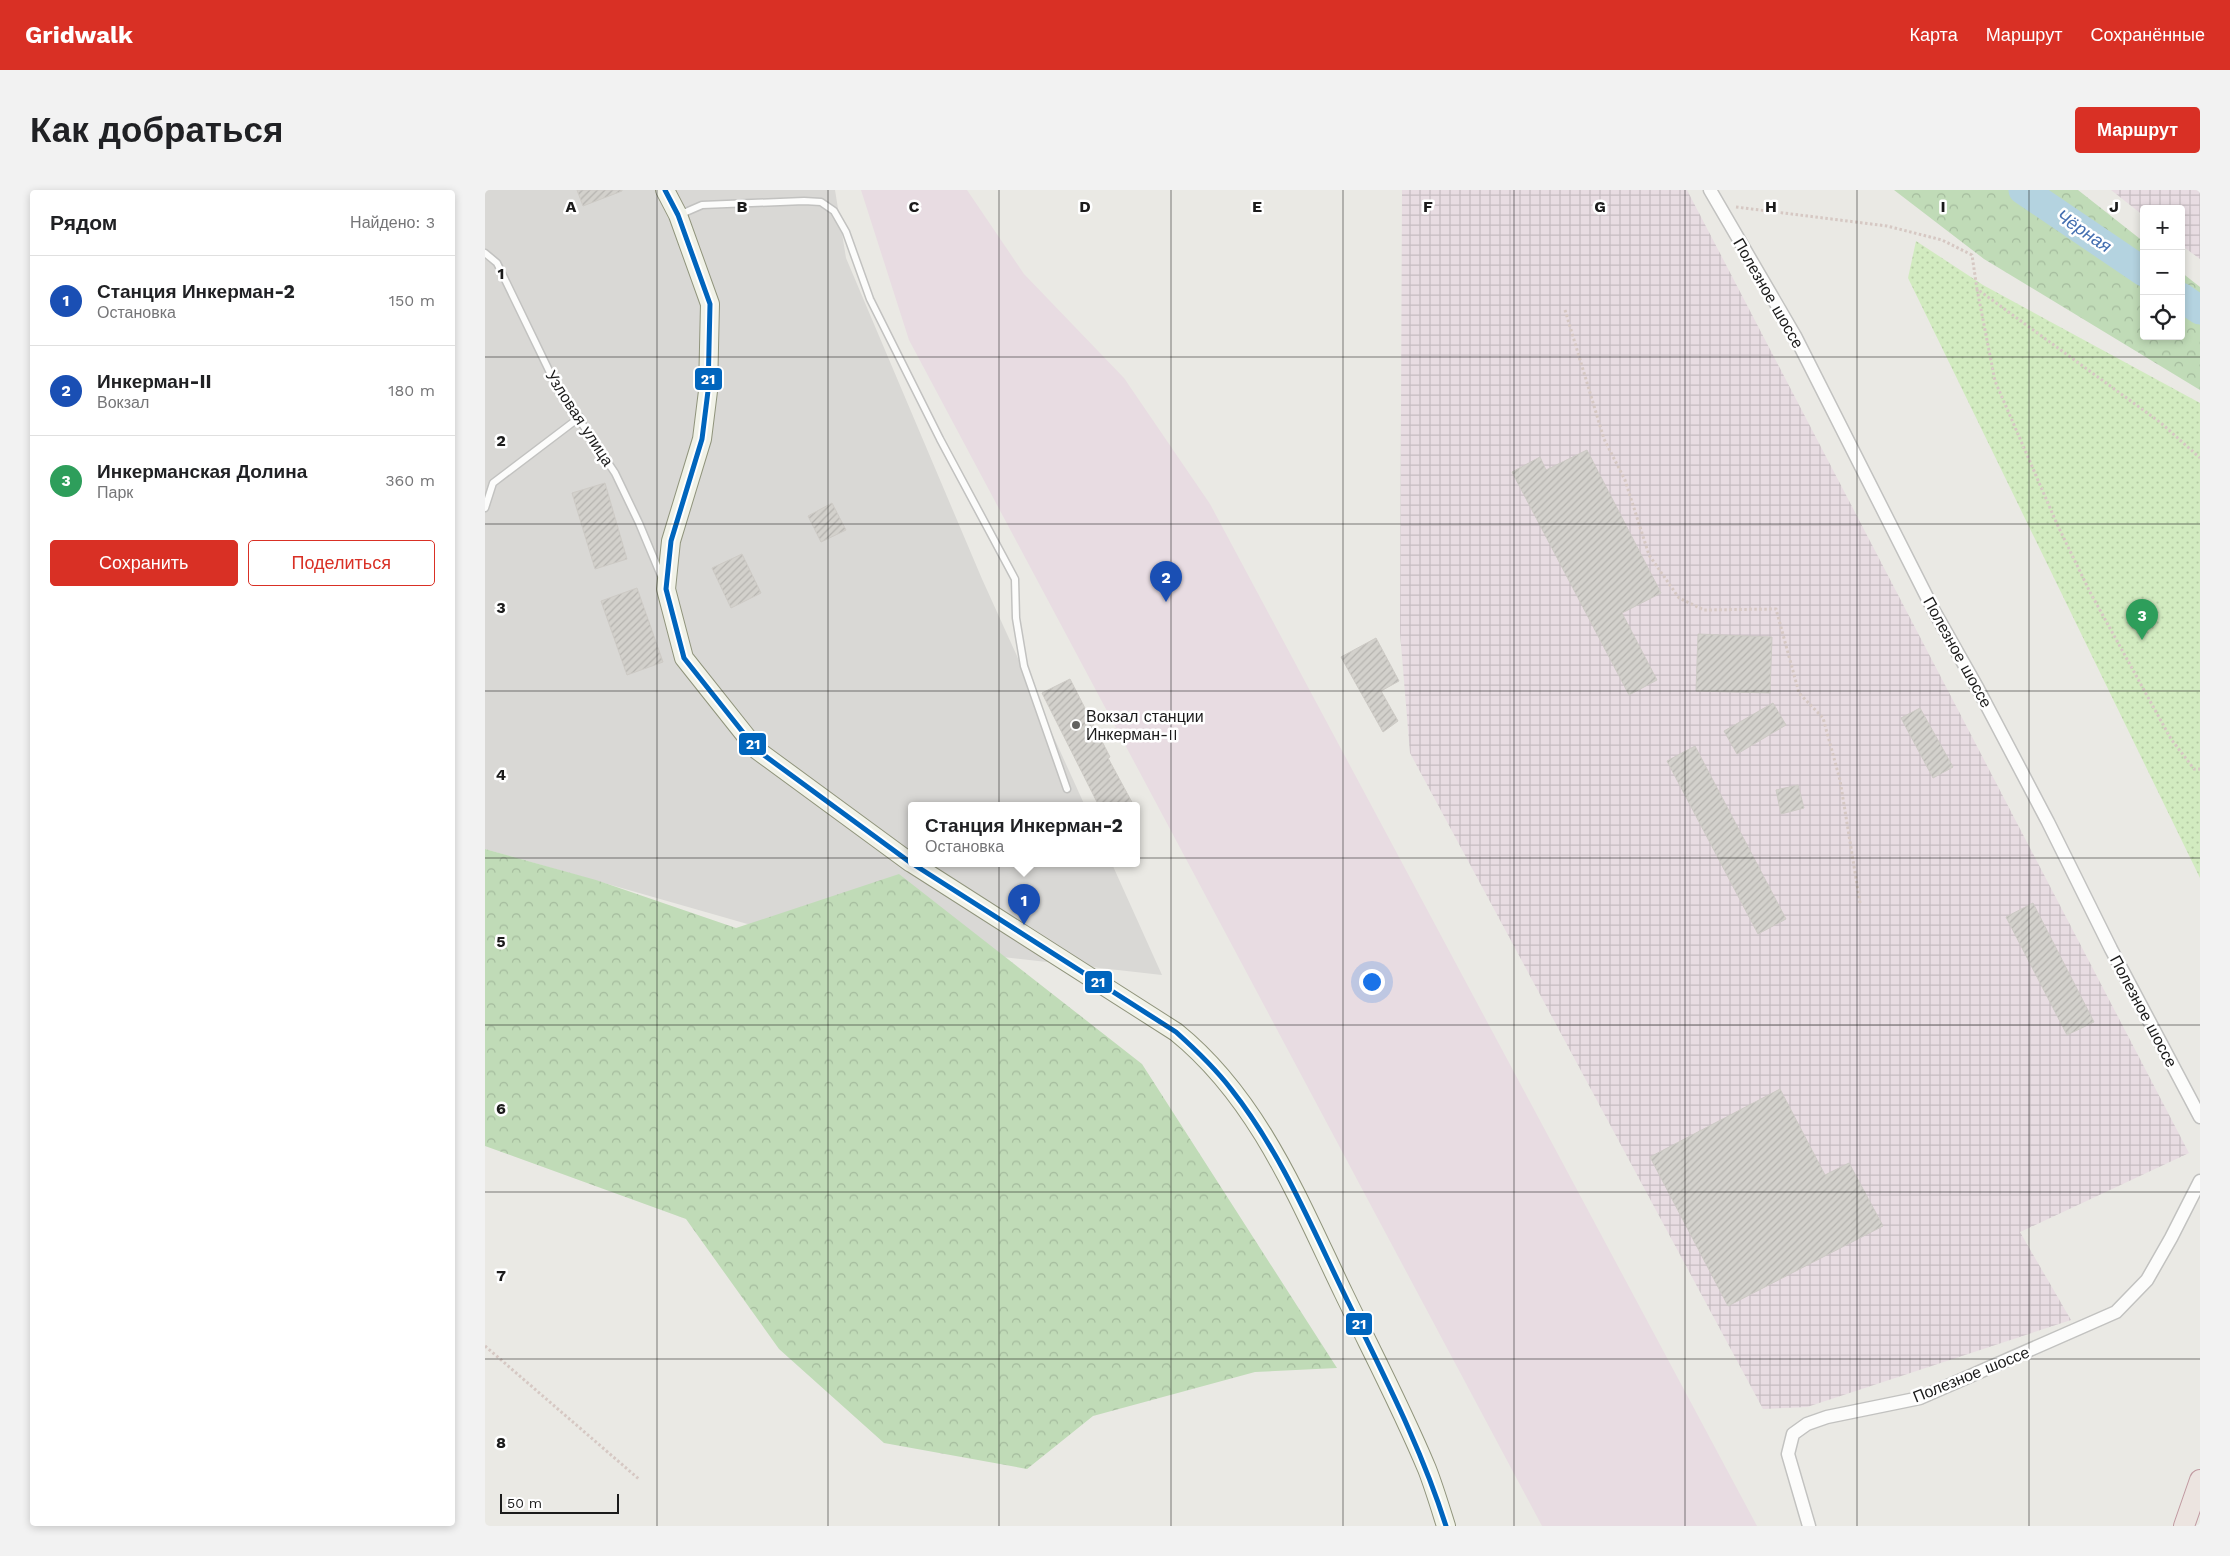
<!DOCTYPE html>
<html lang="ru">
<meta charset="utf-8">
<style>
body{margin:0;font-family:"Work Sans",sans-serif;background:#f2f2f2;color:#202124}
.controls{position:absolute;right:15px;top:15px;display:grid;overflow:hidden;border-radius:5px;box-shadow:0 2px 8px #0003}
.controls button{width:45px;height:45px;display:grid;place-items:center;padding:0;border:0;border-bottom:1px solid #e0e0e0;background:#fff;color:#202124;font:25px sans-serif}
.scale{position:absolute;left:15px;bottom:12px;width:119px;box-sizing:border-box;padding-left:5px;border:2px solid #1b1b1b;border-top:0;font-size:14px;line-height:18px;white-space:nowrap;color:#1b1b1b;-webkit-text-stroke:4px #fff;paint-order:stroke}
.you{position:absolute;left:886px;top:791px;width:18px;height:18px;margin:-12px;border:4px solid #fff;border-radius:50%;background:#1a73e8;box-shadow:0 0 0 8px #1a73e833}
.badge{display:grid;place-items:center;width:32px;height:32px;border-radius:50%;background:#d93025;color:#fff;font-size:16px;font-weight:700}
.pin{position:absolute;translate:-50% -41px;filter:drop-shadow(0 1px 2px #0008)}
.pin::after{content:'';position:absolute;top:26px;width:18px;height:15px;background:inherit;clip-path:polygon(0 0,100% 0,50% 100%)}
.popup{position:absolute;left:423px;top:612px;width:232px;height:65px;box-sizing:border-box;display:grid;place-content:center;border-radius:5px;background:#fff;filter:drop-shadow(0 1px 4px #0005);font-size:16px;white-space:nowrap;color:#757577}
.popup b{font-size:19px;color:#202124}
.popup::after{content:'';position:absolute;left:50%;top:100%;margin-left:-10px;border:10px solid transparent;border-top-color:#fff}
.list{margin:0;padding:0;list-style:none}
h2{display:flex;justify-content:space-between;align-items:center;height:65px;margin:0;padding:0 20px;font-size:21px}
h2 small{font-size:16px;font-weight:400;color:#757577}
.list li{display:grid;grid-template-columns:32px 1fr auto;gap:15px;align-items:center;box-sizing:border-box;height:90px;padding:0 20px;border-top:1px solid #e0e0e0}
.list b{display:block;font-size:19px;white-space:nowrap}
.list p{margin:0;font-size:16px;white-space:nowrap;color:#757577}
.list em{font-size:16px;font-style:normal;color:#757577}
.actions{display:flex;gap:10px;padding:15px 20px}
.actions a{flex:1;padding:11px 0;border:1px solid #d93025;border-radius:5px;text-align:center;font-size:18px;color:#d93025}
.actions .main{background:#d93025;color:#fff}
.icon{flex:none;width:28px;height:28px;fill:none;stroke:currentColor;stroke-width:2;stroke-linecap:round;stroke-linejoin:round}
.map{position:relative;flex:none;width:1715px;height:1336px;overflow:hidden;border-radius:5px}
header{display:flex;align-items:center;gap:30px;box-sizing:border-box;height:70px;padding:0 25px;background:#d93025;color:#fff}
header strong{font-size:24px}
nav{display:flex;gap:28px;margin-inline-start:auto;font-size:18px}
.intro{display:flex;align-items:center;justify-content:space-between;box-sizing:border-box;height:120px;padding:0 30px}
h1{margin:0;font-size:35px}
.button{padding:12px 22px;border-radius:5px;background:#d93025;color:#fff;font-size:18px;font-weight:700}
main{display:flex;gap:30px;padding:0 30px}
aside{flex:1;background:#fff;border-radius:5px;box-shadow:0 2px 8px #0003}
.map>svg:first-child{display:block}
</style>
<header>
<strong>Gridwalk</strong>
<nav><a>Карта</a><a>Маршрут</a><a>Сохранённые</a></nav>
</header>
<div class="intro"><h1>Как добраться</h1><a class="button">Маршрут</a></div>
<main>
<aside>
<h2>Рядом<small>Найдено: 3</small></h2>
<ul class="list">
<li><span class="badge" style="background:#1a4fb4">1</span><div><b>Станция Инкерман-2</b><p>Остановка</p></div><em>150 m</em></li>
<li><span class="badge" style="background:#1a4fb4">2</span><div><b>Инкерман-II</b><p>Вокзал</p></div><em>180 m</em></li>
<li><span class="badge" style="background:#2e9e5b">3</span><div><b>Инкерманская Долина</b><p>Парк</p></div><em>360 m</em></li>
</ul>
<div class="actions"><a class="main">Сохранить</a><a>Поделиться</a></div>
</aside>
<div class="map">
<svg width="1715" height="1336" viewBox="0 0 1715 1336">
<defs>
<pattern id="industrial-grid" width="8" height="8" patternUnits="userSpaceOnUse" patternTransform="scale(1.25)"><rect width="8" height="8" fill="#e8dce2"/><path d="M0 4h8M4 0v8" fill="none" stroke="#c6bcc1"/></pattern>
<pattern id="grass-dots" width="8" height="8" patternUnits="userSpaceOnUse" patternTransform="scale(1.25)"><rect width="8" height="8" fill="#d2ebc0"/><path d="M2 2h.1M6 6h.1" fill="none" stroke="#b4c9a4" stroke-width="1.8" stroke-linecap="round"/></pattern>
<pattern id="forest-crowns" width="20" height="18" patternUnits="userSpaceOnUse" patternTransform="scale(1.25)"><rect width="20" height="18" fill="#c0dbb7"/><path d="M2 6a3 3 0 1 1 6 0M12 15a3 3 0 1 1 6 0" fill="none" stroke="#a4bb9d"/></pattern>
<pattern id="building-hatch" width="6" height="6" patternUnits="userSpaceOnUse" patternTransform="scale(1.25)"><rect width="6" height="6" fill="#d3d1cc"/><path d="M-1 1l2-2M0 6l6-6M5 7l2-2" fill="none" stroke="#b5b3af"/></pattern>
</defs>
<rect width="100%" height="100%" fill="#eae9e4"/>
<path fill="#d9d8d5" d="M0,0H350L361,68L497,389L600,616H426V674H627L677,785L369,750L273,737L0,659Z"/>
<path fill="url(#industrial-grid)" d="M917,0H1202L1704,963L1535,1042L1586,1130L1322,1217L1278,1219L925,563L915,443Z
M1626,0H1715V69L1696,55V19H1659V26Z"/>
<path fill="#e8dce2" d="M376,0H482L539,84L639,188L725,314L1272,1336H1057L424,150Z"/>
<path fill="url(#grass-dots)" d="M1431,51L1498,95L1715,213V688L1423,88Z"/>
<path fill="url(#forest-crowns)" d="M1409,0H1593L1659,52V146H1696V82L1715,97V200L1499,69Z
M0,659L111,690L251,738L414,684L657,874L852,1178L770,1182L608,1226L542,1279L399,1253L294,1159L201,1029L0,956Z"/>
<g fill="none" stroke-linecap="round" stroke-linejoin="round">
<path stroke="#b4d3e0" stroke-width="29" d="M1538,0L1659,82
M1696,107L1715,120"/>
</g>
<path fill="url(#building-hatch)" stroke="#cdcac5" d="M92,0H137V1L98,16Z
M1102,260L1176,403L1137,423L1172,490L1144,505L1027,282L1055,267L1061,280Z
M120,293L142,369L110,379L87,303Z
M347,313L361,340L336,352L323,326Z
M257,364L276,403L246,418L227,378Z
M152,398L178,472L142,485L116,411Z
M1213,444L1287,447L1285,503L1211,501Z
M891,448L914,491L896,501L913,531L898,542L856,467Z
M585,489L625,567L623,568L649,616H614L557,503Z
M1288,513L1301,535L1252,564L1239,541Z
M1435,518L1468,577L1448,588L1416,528Z
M1210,556L1301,729L1273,744L1182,571Z
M1313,595L1319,618L1296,624L1291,600Z
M1548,713L1609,832L1582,845L1521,727Z
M1295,899L1340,985L1364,973L1398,1036L1243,1116L1165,967Z"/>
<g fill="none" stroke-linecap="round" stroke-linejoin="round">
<defs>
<path id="service" d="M194,25L217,15L319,11L336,12L349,21L361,42L385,109L455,249L530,389L531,428L539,476L582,599
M0,63L12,73L71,195L130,283L154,333L177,388
M0,318L8,293L95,227"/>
<path id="minor" d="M1225,0L1310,146L1449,421L1493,499L1563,632L1626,759L1715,927
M1324,1336L1303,1264L1308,1244L1322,1234L1342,1227L1435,1208L1631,1122L1662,1090L1686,1048L1715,991"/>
<path id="secondary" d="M180,0L193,25L225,114L223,201L217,249L186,351L181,399L199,468L272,560L426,673
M428,674L691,842C774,909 814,1011 859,1104C887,1162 917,1219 942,1279C949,1297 955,1317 961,1336"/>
<path id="trunk" d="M1699,1336L1715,1290"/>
</defs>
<use href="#service" stroke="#c2c2c0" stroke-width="9"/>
<use href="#minor" stroke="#c2c2c0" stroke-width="15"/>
<use href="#secondary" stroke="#90947c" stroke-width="20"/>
<use href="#trunk" stroke="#c19aa1" stroke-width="22"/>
<path stroke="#d6c8c3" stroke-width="3" stroke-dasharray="2.5 2.5" stroke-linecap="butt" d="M1251,17L1402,36L1457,50L1487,65L1492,99L1676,233L1715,268
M1492,99L1510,191L1572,334L1605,402L1686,549L1709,579H1715
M1080,120L1119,249L1140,290L1164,365L1194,408L1219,420L1291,419L1314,503L1338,528L1355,590L1375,713
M0,1156L155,1290"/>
<use href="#service" stroke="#fcfcfb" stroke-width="6"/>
<use href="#minor" stroke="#fcfcfb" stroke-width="12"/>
<use href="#secondary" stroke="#f1f2e8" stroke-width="18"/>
<use href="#trunk" stroke="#ece4e0" stroke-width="20"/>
<defs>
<path id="bus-1" d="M180,0L193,25L225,114L223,201L217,249L186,351L181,399L199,468L272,560L426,673
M428,674L691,842C711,860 730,878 746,899C798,965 829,1043 866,1118C901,1190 937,1260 961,1336"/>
</defs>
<use href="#bus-1" stroke="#fff" stroke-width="9"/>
<use href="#bus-1" stroke="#0065bd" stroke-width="5"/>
</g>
<path fill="none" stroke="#1b1b1b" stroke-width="1" stroke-opacity="0.55" d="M172,0V1336M343,0V1336M514,0V1336M686,0V1336M858,0V1336M1029,0V1336M1200,0V1336M1372,0V1336M1544,0V1336M0,167H1715M0,334H1715M0,501H1715M0,668H1715M0,835H1715M0,1002H1715M0,1169H1715"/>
<circle fill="#636361" stroke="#fff" stroke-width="2" cx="591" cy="535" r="5"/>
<g text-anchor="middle" stroke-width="5" stroke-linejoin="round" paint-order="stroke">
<g font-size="16" fill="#1b1b1b" stroke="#fff">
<text transform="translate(1284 103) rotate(60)" y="6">Полезное шоссе</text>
<text transform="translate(95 228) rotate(57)" y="6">Узловая улица</text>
<text transform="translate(1473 462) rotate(61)" y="6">Полезное шоссе</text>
<text transform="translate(1659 821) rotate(62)" y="6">Полезное шоссе</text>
<text transform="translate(1486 1184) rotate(-22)" y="6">Полезное шоссе</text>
</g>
<g font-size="16" fill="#1b1b1b" stroke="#fff" text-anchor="start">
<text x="601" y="532">Вокзал станции<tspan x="601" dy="18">Инкерман-II</tspan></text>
</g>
<g font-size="18" font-style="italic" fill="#436eb0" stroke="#fff">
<text transform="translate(1599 41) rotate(34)" y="6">Чёрная</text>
</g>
</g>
<g font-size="16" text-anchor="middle" font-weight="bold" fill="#1b1b1b" stroke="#fff" stroke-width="5" stroke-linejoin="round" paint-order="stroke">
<text x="86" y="22">A</text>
<text x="257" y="22">B</text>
<text x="429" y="22">C</text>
<text x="600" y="22">D</text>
<text x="772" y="22">E</text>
<text x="943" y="22">F</text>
<text x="1115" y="22">G</text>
<text x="1286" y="22">H</text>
<text x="1458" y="22">I</text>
<text x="1629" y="22">J</text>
<text x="16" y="89">1</text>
<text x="16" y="256">2</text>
<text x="16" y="423">3</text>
<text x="16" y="590">4</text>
<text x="16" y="757">5</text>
<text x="16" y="924">6</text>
<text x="16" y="1091">7</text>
<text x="16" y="1258">8</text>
</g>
<g stroke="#fff" stroke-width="2">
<rect x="209" y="177" width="29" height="24" rx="5" fill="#0065bd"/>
<rect x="253" y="542" width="29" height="24" rx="5" fill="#0065bd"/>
<rect x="599" y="780" width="29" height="24" rx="5" fill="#0065bd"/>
<rect x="860" y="1122" width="28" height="24" rx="5" fill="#0065bd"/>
</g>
<g font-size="14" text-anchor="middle" font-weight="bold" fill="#fff">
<text x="223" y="194">21</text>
<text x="268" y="559">21</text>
<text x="613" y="797">21</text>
<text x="874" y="1139">21</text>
</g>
</svg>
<div class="controls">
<button>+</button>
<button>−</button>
<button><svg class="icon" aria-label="locate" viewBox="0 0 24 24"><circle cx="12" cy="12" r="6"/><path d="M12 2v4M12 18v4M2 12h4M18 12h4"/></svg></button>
</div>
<div class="scale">50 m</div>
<div class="you"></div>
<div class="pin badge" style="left:539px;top:735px;background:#1a4fb4">1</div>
<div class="popup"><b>Станция Инкерман-2</b>Остановка</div>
<div class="pin badge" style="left:681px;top:412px;background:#1a4fb4">2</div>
<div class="pin badge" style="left:1657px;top:450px;background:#2e9e5b">3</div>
</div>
</main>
